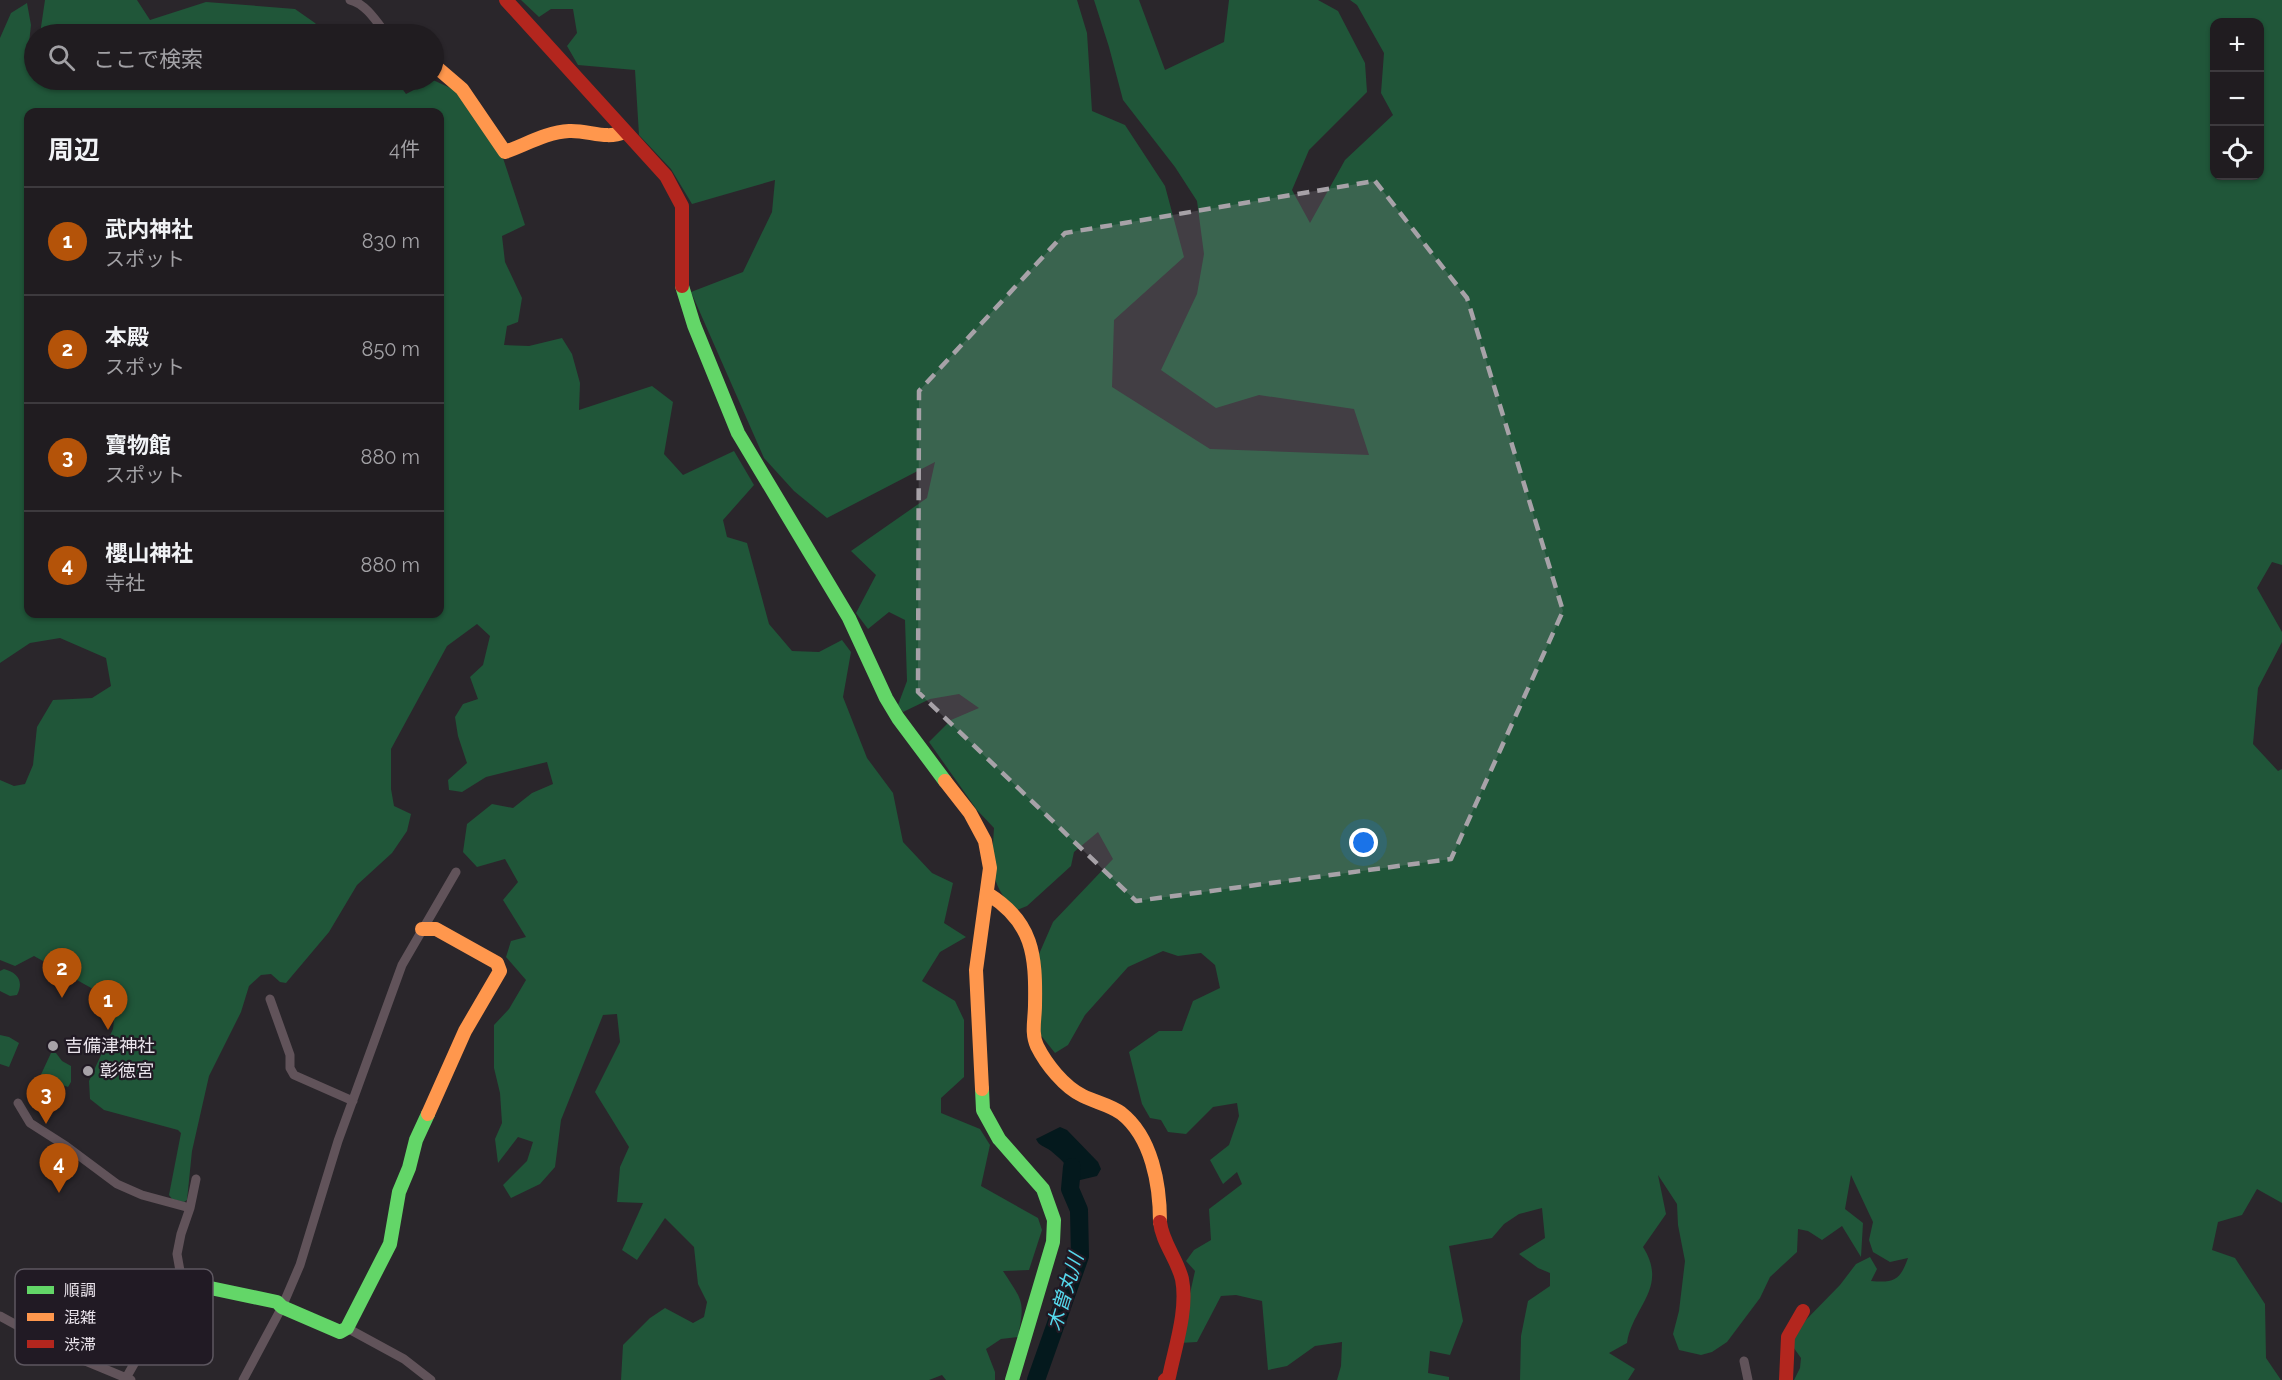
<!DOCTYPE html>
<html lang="ja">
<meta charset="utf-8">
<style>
body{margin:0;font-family:Raleway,"Noto Sans JP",sans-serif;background:#2d292d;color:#f1f3f6}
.controls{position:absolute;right:18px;top:18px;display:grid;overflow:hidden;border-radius:12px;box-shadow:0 2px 4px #0004}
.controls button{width:54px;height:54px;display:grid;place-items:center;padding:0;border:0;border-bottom:2px solid #3d3a3e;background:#201c20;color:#f1f3f6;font:30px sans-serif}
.you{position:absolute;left:1364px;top:843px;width:21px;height:21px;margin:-15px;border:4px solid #fff;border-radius:50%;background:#1a73e8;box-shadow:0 0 0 9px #1a73e833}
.badge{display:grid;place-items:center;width:39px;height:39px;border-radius:50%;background:#b45309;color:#fff;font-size:20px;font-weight:700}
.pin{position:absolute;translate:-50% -50px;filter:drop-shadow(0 2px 3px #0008)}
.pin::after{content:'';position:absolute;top:32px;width:21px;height:18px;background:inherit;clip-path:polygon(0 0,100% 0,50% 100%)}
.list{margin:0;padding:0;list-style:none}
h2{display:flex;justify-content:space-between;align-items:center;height:78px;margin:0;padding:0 24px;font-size:26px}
h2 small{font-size:20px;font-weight:400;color:#a2a1a5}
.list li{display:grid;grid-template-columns:39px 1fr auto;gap:18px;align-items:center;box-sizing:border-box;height:108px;padding:0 24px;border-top:2px solid #3d3a3e}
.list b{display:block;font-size:22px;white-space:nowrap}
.list p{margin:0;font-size:20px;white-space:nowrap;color:#a2a1a5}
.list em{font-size:20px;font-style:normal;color:#a2a1a5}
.icon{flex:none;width:33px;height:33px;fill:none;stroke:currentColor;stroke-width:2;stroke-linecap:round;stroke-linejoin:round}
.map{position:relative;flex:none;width:2282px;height:1380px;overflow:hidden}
.search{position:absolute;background:#201c20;box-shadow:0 2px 4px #0004;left:24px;top:24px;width:420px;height:66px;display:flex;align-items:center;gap:15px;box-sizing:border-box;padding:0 21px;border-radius:33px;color:#a2a1a5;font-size:22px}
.panel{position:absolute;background:#201c20;box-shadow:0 2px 4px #0004;left:24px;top:108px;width:420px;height:510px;border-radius:12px}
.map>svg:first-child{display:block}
</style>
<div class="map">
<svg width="2282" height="1380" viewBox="0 0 2282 1380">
<rect width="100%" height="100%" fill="#2a262b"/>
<path fill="#205639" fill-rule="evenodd" d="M45,0H137L150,20L206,2L246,5L295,9L315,23L324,34H40Z
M521,0H1077L1087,33L1092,111L1125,125L1165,186L1184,257L1114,320L1112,387L1210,449L1369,455L1354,409L1259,395L1216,408L1161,370L1197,294L1204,254L1197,201L1175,167L1123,100L1109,47L1094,0H1139L1165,70L1224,42L1229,0H1318L1338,11L1365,63L1367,92L1309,150L1292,190L1310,223L1345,160L1393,115L1381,93L1384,53L1357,5L1350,0H2282V565L2272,562L2257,588L2282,632V642L2258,688L2253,744L2278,771L2282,769V1203L2257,1189L2242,1215L2218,1222L2212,1250L2235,1258L2265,1304L2266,1358L2281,1380H1794L1800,1368L1801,1358L1791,1344L1798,1328L1840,1285L1856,1264L1870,1257L1877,1269L1871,1281C1895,1283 1900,1280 1908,1258L1890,1262L1873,1252L1869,1240L1873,1222L1851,1175L1845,1209L1863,1223L1861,1257L1842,1226L1822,1240L1808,1231L1798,1229L1797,1252L1770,1277L1760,1298L1727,1342L1712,1352L1701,1355L1679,1350L1673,1334L1679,1311L1685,1261L1678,1225L1677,1204L1658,1175L1666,1214L1643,1247C1669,1288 1632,1307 1627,1343L1609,1353L1635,1369L1628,1380H1520L1521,1336L1528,1301L1550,1286V1273L1538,1268L1519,1254L1545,1238L1542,1208L1519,1214L1504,1224L1492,1238L1449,1246L1463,1321L1450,1355L1430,1351L1428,1373L1449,1377V1380H1337L1341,1366L1342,1342L1315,1346L1287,1366L1268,1370L1262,1301L1236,1295L1221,1296L1197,1342L1179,1343L1195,1271L1186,1261L1194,1250L1211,1240L1209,1209L1242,1184L1237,1172L1223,1184L1210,1160L1229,1145L1239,1116L1237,1103L1213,1107L1186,1134L1168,1132L1161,1120L1150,1118L1142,1104L1129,1052L1159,1031H1182L1193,1001L1220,988L1215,965L1201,953L1178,956L1163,951L1128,967L1085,1015L1068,1045L1055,1053L1039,1033L1036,961L1053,922L1113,859L1098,832L1074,852L1071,866L1027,906L1017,910C988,887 992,862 994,828L977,810L929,742L951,720L979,708L959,694L930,699L903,712L898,705L907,681L905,620L889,612L868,629L856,613L876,575L851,551L927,498L935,462L827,518L794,491L764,458L691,292L743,272L772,212L775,180L692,204L671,169L639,135L635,70L578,65L567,46L577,33L573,9H551L539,17ZM2214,22H2260V176H2214Z
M27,3L31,25L27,61L34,65V80H396L406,94L433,80L457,91L502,155L525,225L502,236L505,262L522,298L518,322L507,326L504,345L529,346L562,338L572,354L580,383L579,410L652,386L673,402L664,454L683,475L734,451L754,485L723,520L727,537L747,543L769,624L792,651L819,652L842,640L851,652L843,697L867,758L893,793L903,842L932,873L953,883L944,923L966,937L940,952L922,981L955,1001L964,1020V1077L941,1098V1113L980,1129L990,1145L981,1186L1038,1218L1042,1230L1029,1270L1003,1271C1023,1302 1025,1300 1018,1337L1001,1339L986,1349L995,1372V1380H946L942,1375L929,1380H621L623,1345L650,1318L665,1308L693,1323L704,1317L707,1302L698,1284L694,1247L665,1218L637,1260L622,1250L643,1203L617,1202L620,1167L629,1147L595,1092L620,1042L617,1014L603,1015L561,1120L555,1167L540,1184L511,1198L503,1185L527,1161L533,1142L518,1137L498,1163L495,1139L502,1123L500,1093L494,1068V1025L509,1009L526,980L506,957L511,941L526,937L503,900L518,882L505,859L477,867L463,852L467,824L492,804L513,808L532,793L553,784L547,762L486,777L462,792L449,790L448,780L467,763L458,736L455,717L463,704L478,699L470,677L483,665L490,636L477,624L447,646L391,749V789L394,806L411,814L407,831L392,853L357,885L329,932L286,983L280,982L271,974L261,975L249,986L241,1012L209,1076L192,1151L187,1200L184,1202L172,1199L169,1195L181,1133L178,1130L104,1110L90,1099L89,1081L113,1029L114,1020L110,1012L120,993L112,989L105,1002L100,1003L95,999L93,989L34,956L15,966L0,960V780L14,786L25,784L33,765L37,727L53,700L92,698L111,686L106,658L60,638L30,643L0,663V38L11,13ZM28,112H440V614H28Z
M4,969C18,973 24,981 17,995L10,996L0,991V971Z
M0,1035L9,1037L19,1043L9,1067L0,1064Z
M51,1053H56L62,1061L71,1066V1082L68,1087L54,1082L41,1086L37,1083Z"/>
<path fill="#04191d" d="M1060,1127L1067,1130L1098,1162L1101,1169L1097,1176L1076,1181C1071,1169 1062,1160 1051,1151C1044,1146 1039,1146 1036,1139Z"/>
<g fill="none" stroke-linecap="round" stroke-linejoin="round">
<path stroke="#04191d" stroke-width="18" d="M1036,1380L1080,1256L1079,1210L1070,1189L1072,1167"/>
<path stroke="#61535a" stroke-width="9" d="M350,0C365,3 377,22 386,34
M270,999L290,1055V1068L294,1075L353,1101
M18,1103L30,1123L66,1146L117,1184L142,1195L190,1208
M0,1316L71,1355L131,1380
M347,1328L404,1359L431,1380
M1744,1361L1748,1380
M126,1378L151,1334L171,1311L179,1296L182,1282L177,1254L181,1234L190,1208L196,1179
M243,1380L282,1307L300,1265L338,1141L402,965L456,872"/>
<path stroke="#63d668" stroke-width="14" d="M682,286L694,325L738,433L849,618L886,698L898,718L945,781
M982,1089L983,1110L999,1139L1043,1189L1054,1220L1053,1242L1012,1380
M182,1282L277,1302L282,1307L340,1332L347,1328L390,1244L399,1192L409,1168L416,1140L428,1114"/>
<path stroke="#ff974d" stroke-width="14" d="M434,65L462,89L505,152C525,145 547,132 569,131C589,130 605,140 625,132
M945,781L970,813L985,841L990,868L976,970L982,1089
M988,894C1033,922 1036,955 1035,1005C1035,1019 1031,1033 1037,1046C1046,1064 1064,1087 1083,1096C1095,1102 1110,1105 1121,1113C1152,1137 1160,1185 1160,1222
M422,929H436L497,963L500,971L465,1031L428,1114"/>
<path stroke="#b3261e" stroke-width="14" d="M506,0L666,176L682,206V286
M1160,1222C1162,1242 1177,1259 1182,1279C1188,1310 1175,1347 1169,1377L1165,1380
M1786,1380L1788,1337L1803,1311"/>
</g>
<path fill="#a7a2a8" fill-opacity="0.2" stroke="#a7a2a8" stroke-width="4.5" stroke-dasharray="12 8" stroke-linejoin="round" d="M1375,181L1467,298L1563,611L1451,859L1136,901L918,692L919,391L1065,233Z"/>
<g fill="#a7a2a8" stroke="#211a24" stroke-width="2">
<circle cx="53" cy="1046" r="6"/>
<circle cx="88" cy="1071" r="6"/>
</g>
<g text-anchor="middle" stroke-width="4.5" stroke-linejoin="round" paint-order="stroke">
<g font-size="18" fill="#eae4ec" stroke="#211a24" text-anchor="start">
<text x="65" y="1052">吉備津神社</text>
<text x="100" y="1077">彰徳宮</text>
</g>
<g font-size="20" font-style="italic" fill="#55d8ec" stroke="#211a24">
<text transform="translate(1065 1292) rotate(-73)" y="7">木曽丸川</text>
</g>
</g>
<rect x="15" y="1269" width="198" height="96" rx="9" fill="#211a24" stroke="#5d5760" stroke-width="1.5"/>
<rect x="27" y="1286" width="27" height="8" fill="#63d668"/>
<rect x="27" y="1313" width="27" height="8" fill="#ff974d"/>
<rect x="27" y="1340" width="27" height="8" fill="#b3261e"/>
<g font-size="16" fill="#eae4ec">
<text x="64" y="1296">順調</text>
<text x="64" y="1323">混雑</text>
<text x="64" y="1350">渋滞</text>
</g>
</svg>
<div class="controls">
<button>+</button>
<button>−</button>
<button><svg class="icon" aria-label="locate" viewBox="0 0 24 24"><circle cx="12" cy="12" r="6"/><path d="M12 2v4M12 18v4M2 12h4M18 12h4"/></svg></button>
</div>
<div class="you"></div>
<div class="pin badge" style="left:108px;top:1030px">1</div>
<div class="pin badge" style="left:62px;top:998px">2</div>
<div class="pin badge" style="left:46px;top:1124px">3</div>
<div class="pin badge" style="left:59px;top:1193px">4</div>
<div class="search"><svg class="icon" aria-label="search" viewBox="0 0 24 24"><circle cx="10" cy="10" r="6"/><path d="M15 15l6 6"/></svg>ここで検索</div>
<section class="panel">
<h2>周辺<small>4件</small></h2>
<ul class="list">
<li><span class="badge">1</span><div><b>武内神社</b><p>スポット</p></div><em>830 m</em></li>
<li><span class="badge">2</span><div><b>本殿</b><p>スポット</p></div><em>850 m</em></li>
<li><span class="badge">3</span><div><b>寶物館</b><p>スポット</p></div><em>880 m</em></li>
<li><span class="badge">4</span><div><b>櫻山神社</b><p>寺社</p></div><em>880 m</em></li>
</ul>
</section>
</div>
